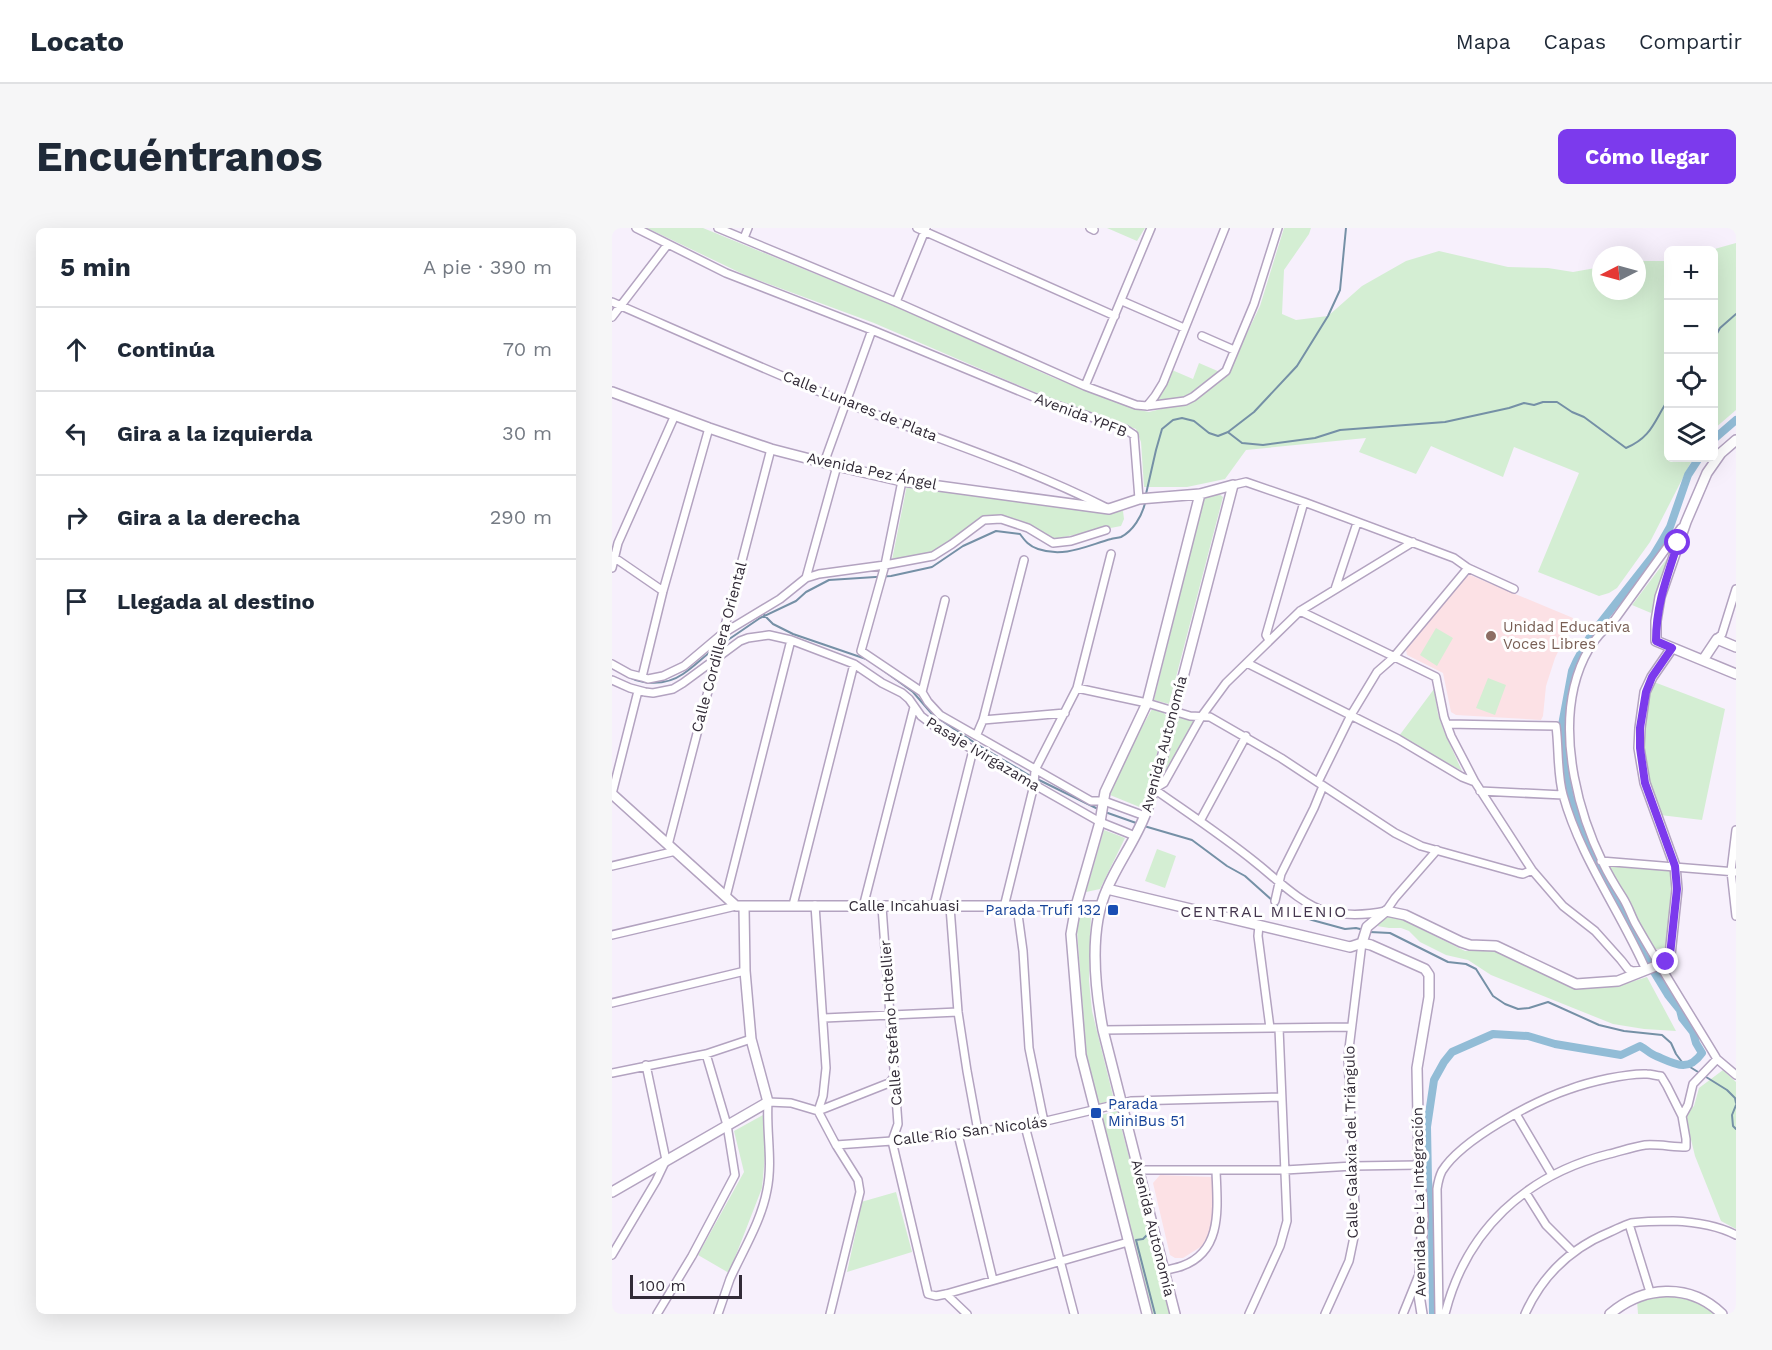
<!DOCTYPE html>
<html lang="es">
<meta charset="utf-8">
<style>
body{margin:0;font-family:"Work Sans",sans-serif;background:#f6f6f7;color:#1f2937}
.controls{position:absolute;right:18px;top:18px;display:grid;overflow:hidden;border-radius:9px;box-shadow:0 6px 24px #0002}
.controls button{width:54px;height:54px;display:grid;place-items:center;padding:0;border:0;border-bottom:2px solid #e0e1e3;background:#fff;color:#1f2937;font:30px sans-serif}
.compass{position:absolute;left:980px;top:18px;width:54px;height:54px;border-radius:50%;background:#fff;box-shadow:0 6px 24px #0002;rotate:264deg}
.scale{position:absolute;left:18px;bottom:15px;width:112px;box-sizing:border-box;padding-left:6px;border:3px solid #322b37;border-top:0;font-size:16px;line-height:21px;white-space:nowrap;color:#322b37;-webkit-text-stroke:4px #fff;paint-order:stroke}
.stop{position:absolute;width:18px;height:18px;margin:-14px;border:4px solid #7c3aed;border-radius:50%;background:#fff}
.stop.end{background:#7c3aed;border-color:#fff;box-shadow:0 2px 6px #0008}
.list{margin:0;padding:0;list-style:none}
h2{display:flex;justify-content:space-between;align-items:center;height:78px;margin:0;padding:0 24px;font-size:26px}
h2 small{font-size:20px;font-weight:400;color:#747a83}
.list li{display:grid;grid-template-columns:39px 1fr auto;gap:18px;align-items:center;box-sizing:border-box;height:84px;padding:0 24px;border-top:2px solid #e0e1e3}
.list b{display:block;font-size:22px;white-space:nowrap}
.list em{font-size:20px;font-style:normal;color:#747a83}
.icon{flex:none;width:33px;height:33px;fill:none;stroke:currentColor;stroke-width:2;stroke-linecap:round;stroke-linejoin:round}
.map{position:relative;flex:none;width:1124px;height:1086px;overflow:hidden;border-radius:9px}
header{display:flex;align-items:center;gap:36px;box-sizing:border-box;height:84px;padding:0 30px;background:#fff;border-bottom:2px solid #e0e1e3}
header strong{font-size:28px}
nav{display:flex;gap:33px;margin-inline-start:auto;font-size:21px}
.intro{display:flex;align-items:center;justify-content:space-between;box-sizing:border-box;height:144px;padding:0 36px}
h1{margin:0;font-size:42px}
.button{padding:15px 27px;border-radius:9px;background:#7c3aed;color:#fff;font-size:21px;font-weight:700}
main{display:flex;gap:36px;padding:0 36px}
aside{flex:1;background:#fff;border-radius:9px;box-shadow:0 6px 24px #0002}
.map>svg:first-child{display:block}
</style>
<header>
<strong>Locato</strong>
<nav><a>Mapa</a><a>Capas</a><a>Compartir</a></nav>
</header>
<div class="intro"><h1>Encuéntranos</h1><a class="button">Cómo llegar</a></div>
<main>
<aside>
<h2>5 min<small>A pie · 390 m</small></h2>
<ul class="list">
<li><svg class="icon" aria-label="ahead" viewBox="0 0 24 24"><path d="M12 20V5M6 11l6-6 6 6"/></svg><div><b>Continúa</b></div><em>70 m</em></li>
<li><svg class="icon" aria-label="left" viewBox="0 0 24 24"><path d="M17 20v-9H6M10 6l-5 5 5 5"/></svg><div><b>Gira a la izquierda</b></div><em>30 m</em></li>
<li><svg class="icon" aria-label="right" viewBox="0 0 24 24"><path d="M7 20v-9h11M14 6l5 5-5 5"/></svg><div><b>Gira a la derecha</b></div><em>290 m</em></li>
<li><svg class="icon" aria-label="arrive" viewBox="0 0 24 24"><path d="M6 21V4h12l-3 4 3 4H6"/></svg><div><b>Llegada al destino</b></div></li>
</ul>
</aside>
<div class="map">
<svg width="1124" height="1086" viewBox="0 0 1124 1086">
<rect width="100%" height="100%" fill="#f7f0fc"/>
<path fill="#fce1e5" d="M858,347L961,390L960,395L943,430L934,458L931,488L929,492L844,487L839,484L831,445L795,427L794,422L854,348Z
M548,947L601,949V990L598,1004L590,1018L571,1030H563L558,1027L541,955Z"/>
<path fill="#d4eed3" d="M35,0H91L287,80L442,150L523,181L537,184L549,181L542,172L560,142L581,151L587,135L615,147L648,78L672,0H699L697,6L672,42L670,86L684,92L716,88L750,58L794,33L827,23L896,39L936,40L961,44L989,39V63H1025V33H1056V230H1081L1038,314L1005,360L997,365L987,368L926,344L967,245L902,219L891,249L819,218L804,246L747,224L754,210L634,222L613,251L575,259H532L529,214L524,201L427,166L262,95L135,48Z
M495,0H533L525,13Z
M1124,15V182L1102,201V22H1099Z
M295,257L494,284L511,283L512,291L509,298L441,311L407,292L389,287L370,289L320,325L280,332Z
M604,264L611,269L557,476L542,472L593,266Z
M1063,320L1039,385L1020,377Z
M824,400L841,410L825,438L808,427Z
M876,450L894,457L883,487L864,480Z
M1042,454L1113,481L1090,592L1048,587C1032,541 1021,500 1042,454Z
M822,461L826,486L831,501L850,543L787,508Z
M540,481L551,484L555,489L530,580L498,567L514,528Z
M566,489L583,493L549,551Z
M492,602L513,610L488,661L474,664Z
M545,621L564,628L553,660L533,653Z
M997,636L1057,641L1060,643L1055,716L1052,720L1044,721L1040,717L997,640Z
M468,687H479L477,753L480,783L502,872L486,876L474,827L465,702Z
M780,688L791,692L853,723H882L963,761L1006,758L1035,749L1064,803L1032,801L1001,796L879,747L856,732L834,727L808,714L797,703L789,700H777L765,698L773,690Z
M1111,842L1124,854V1001L1109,993L1083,928L1073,887L1082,878L1087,860Z
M505,883L558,1086H541L489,887Z
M151,887L153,927L150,960L117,1045L86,1027L132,944L122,903Z
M284,964L300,1024L235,1044L246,994L249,974Z
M1052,1068C1073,1070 1086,1072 1103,1086H1026L1025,1073L1034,1069Z"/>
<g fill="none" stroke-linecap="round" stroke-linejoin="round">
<path stroke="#7590a6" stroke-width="2" d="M1102,111L1108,100L1124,86
M617,205L630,215L651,217L703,210L728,202L833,194L897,180L912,175L922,177L931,174H945L960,184L972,189L1014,220C1040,209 1042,193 1056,172
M534,266L544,222L550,201L561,192L570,190L582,193L597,205L606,208L616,204L642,184L685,138L716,88L728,62L734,0
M152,387L161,396L181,406L257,432L301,464L320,486L366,517L420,549
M110,416L148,390L184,373L194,364L217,352L279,348L320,339L351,318L384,303L408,306C413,313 417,318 426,321C452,330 474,318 499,311C502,310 506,310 509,309C521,303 530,288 533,275
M8,444C26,457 52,459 71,446C83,438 93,427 105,419
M425,551L488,582
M493,584L527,596
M532,598L580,612L615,638L633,648L670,681L700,692L733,701L744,700L752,702
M758,704L778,705L836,734L854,736L864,741L881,768L893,776L906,781L917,780L936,774L987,797L1012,803L1050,807L1059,815L1064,826L1070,834L1115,862L1123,870L1124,875
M1124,877L1120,887L1121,898L1124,901
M535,1007L531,1011L524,1012L543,1086"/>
<path stroke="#92bcd6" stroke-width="8" d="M1102,211L1124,192
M821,1086L820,999L816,952L815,899L822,852L832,834L840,824L881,806L916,808L943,816L1009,827L1028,818C1034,821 1038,826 1044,828C1063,836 1076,845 1090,825L1084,815L1081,804L1070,790L1068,782L1056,767L1031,726L1012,683L989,646L974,613L958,569L953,545L950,497L960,443L965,432L979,407L1041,328L1050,313L1058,299L1076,247L1087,230"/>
<defs>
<path id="street" d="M24,0L114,45L260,102L424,170L513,201L522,207L527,271
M106,0L284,74L473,158L524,177L535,178L573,173L581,169L614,143L642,76L666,0
M305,0L503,88
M478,0L482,2
M132,10L136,0
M510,73L572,100
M0,74C78,108 156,143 235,175C321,210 410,237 493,279
M284,74L314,0
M0,89L56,16
M590,108L622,122
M473,158L539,0
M535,178L543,168L551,155L613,0
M212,235L260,102
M290,253L273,337L249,423L310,464L316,474L328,487L479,573H492L533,588
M621,257L634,254L692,274L842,330L856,340L902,361
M1069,300L1001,394C980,410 968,434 962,459C949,515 966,584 991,635C997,648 1004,659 1011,670C1016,678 1019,687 1023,695C1049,741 1078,786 1105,831L1124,847
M801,314L688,383L614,455L589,489L552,555L542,561C576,585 611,608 643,634C661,648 691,678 714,683C734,688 755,687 774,683L783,670L825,622
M0,328L51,363
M0,340L6,315L63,187
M194,350L225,238
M723,361L745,295
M688,383L824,449L832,489L839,508L863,554L920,642L951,678L983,703L1009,732L1016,741L1020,743L1034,742C1008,683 968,629 951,567C945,545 947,521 944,498L835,496
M1105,411L1110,406L1124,361
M657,412L654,407L692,274
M635,435L786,511L850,549L863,554
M0,436L18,446L30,449L36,451L51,448L72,438L110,406L168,371L194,350L207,346L273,337L321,328L340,316L372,292L389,291L416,300L441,315L459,313L494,302
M30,449L51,363L97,200
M0,452L18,460L33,464L41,465L61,461L71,455L128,413L136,410L157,407L179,412L242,436L270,455L290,465L297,471L309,488L330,504L488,594L523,608
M465,460L535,475L578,488L598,489L669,530L783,605L809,618L906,645L911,646L920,642
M310,464L333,372
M371,492L453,485
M365,506L371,492L412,332
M706,554L739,487L765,444L781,430L856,340
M868,563L951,567
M0,566L26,463
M588,593L634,508
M1124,602L1119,643L1124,688
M56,617L159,221
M989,633L1124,644
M0,638L64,623
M114,669L179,412
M663,673L669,646L702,580L711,558
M181,677L242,436
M203,677L214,840L211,868L206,883
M322,678L361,522
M251,679L302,479
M270,679L286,896L280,913L316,1066L324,1068L334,1066L516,1014
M338,679L346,784L355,843L366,903
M392,679L422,557L423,542L465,460L499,326
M405,679L411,723L417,820L432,894
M647,697L646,708L658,800
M0,707L124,678
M0,775L133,743
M212,790L346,784
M491,802L739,799
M0,845L94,826L139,811
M206,883L277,855L281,850L283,846
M904,886L940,947
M413,898L462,1086
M346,906L381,1052
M224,917L280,913L413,898L519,873L669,869
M526,942H673L741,938L807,937
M914,965L934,997L961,1024
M1017,996L1038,1064
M0,1027L44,953L54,932L34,837
M552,1043C558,1041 565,1040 570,1038C612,1023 605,977 604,942
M334,1066L355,1086
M45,1086L80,1028L123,947L115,897L94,826
M106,1086C110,1074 114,1063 118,1051C131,1022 149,994 155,962C161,933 154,904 156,874L179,875L206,883L224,917L246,952L248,964L218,1086
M637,1086L668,1018L675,993L667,800
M713,1086L737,1033L742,1009L743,979L736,829L750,715
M791,1086L806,1049
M827,1086L825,961C826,954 827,949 830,943C850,911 922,873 958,861C977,854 1015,845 1035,846C1040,846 1044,848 1049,848L1055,858L1070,888
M833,1086C854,1002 914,947 997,926C1009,923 1021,919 1033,917C1046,916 1061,919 1074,919V911L1070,888L1076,877L1081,856L1105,831
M913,1086C930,1048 959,1020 998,1004C1005,1001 1012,997 1019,995C1033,993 1047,993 1061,993C1082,994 1105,997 1124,1007"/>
<path id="secondary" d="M0,164L97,200L159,221L225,238L290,253L497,281L527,271L588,266L621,257L542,561C539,569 537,579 533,587C523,613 506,635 495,661C477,701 483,760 491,802L563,1086
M1124,212L1109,225L1095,245L1074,294L1048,369L1044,393V413L1124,446
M1091,432L1105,411L1124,419
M0,566L124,678H489
M495,661L738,719L750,715L759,717L813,741L817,747V769L805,840L807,937L811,987L807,1067L810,1086
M750,715L755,699L774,683L793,687L849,714L858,717L884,718L964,756L1006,753L1054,734L1058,727L1065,661L1063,638L1033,555L1027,520L1028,500L1033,464L1040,449L1060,420
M0,964L156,874L139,811L133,743L132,679
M535,1086L469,827L459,706L464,678L488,594L493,564L535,475L588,266
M998,1086C1031,1058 1077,1054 1110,1086"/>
</defs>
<use href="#street" stroke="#b3a3c0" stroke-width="10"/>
<use href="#secondary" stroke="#b3a3c0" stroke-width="12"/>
<use href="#street" stroke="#fff" stroke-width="7"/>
<use href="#secondary" stroke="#fff" stroke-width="9"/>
</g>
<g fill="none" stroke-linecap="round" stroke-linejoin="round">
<path stroke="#7c3aed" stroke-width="8" d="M1054,734L1058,727L1065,661L1063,638L1033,555L1028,520V500L1034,464L1040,449L1060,420L1044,413C1044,377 1055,349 1066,315"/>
</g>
<circle fill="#8d6e63" stroke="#fff" stroke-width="2" cx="879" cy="408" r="6"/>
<g fill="#1a4fb4" stroke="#fff" stroke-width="2">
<rect x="495" y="676" width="12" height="12" rx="3"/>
<rect x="478" y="879" width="12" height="12" rx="3"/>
</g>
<g text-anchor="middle" stroke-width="6" stroke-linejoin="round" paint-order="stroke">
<g font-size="15" fill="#322b37" stroke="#fff">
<text transform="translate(248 178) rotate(22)" y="5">Calle Lunares de Plata</text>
<text transform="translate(469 187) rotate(21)" y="5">Avenida YPFB</text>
<text transform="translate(260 243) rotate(12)" y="5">Avenida Pez Ángel</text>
<text transform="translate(107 419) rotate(-75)" y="5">Calle Cordillera Oriental</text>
<text transform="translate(552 516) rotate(-75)" y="5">Avenida Autonomía</text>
<text transform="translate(371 526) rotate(31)" y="5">Pasaje Ivirgazama</text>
<text x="292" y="683">Calle Incahuasi</text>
<text transform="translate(279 795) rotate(-94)" y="5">Calle Stefano Hotellier</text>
<text transform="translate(358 903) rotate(-7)" y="5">Calle Río San Nicolás</text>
<text transform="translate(739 914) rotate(-91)" y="5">Calle Galaxia del Triángulo</text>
<text transform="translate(807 974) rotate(-91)" y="5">Avenida De La Integración</text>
<text transform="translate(541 1000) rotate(76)" y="5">Avenida Autonomía</text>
</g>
<g font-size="15" fill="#785e54" stroke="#fff" text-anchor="start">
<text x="891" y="404">Unidad Educativa<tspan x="891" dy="17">Voces Libres</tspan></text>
</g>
<g font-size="15" fill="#164399" stroke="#fff" text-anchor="end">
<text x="489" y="687">Parada Trufi 132</text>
<text x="496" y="881" text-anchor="start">Parada<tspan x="496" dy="17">MiniBus 51</tspan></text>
</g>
<g font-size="16" letter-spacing="1.5" fill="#43354d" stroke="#fff">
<text x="652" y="689">CENTRAL MILENIO</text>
</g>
</g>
</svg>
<div class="controls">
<button>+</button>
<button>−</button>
<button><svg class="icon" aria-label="locate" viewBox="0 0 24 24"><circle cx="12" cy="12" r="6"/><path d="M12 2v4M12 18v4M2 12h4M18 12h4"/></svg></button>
<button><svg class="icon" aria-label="layers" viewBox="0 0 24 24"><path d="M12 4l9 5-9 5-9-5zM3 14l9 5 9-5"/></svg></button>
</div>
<svg class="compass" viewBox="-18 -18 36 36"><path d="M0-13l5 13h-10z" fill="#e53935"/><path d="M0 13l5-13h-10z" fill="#747a83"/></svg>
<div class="scale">100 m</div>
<div class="stop" style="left:1066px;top:315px"></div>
<div class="stop end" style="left:1054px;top:734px"></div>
</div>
</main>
